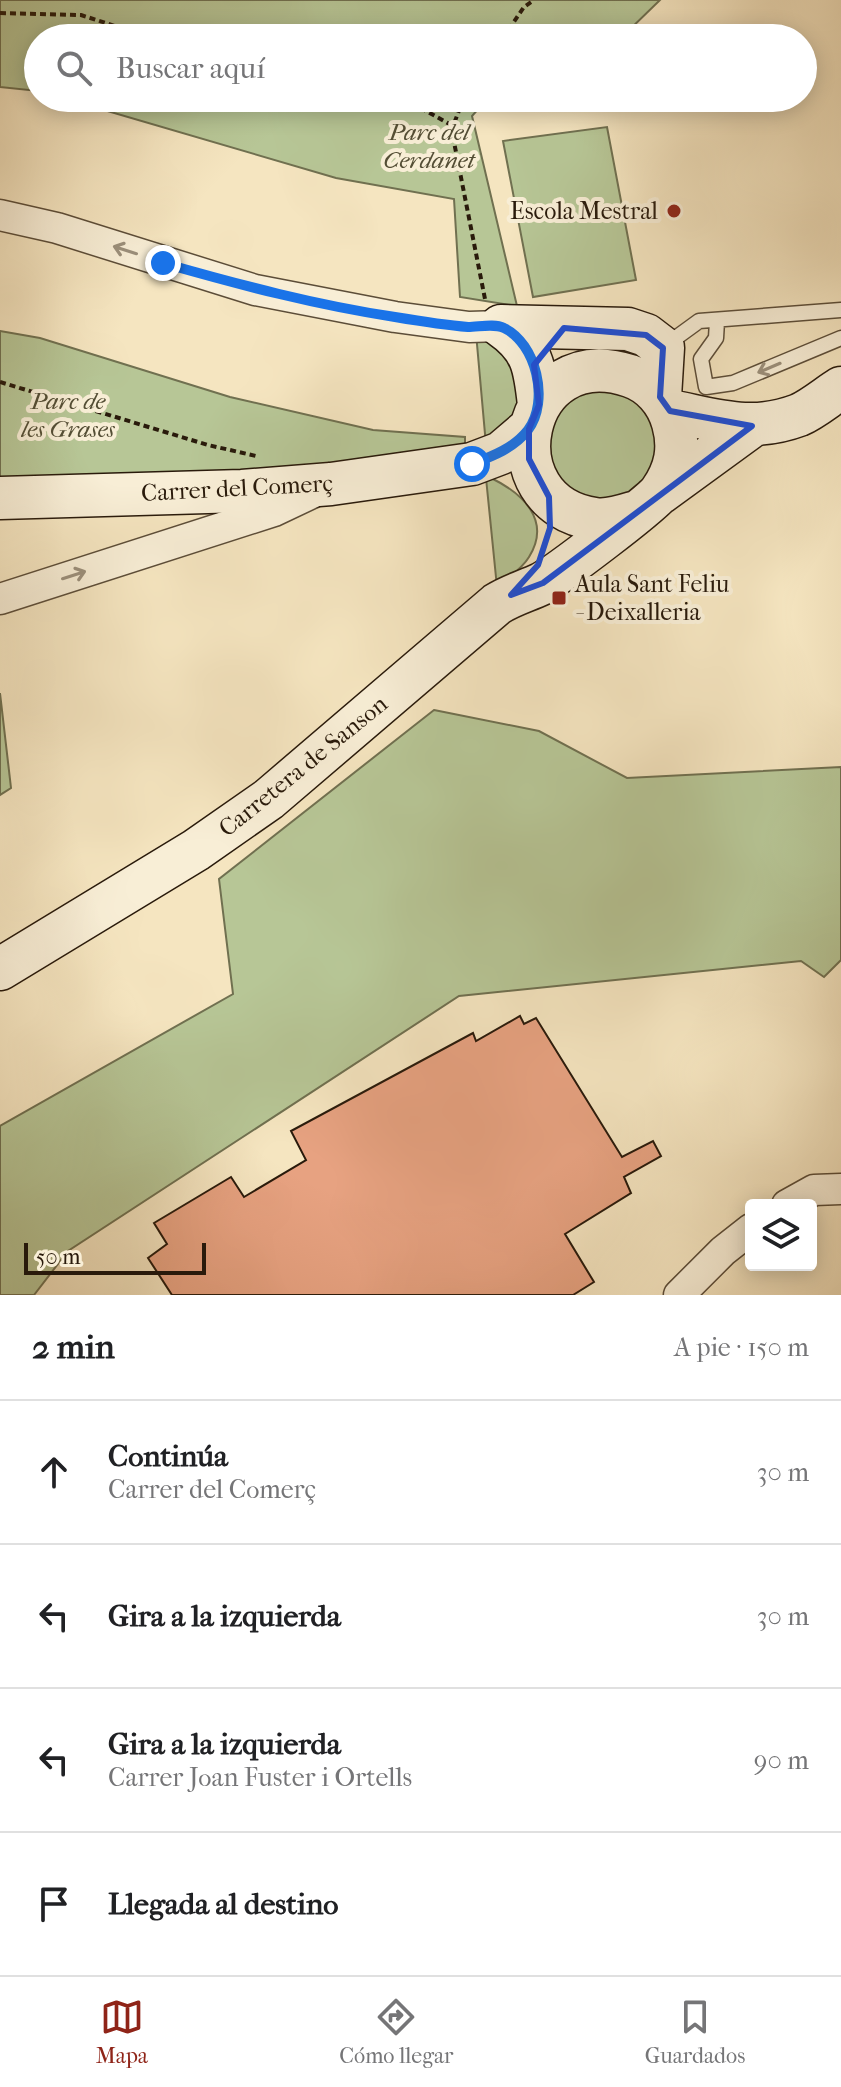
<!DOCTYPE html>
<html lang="es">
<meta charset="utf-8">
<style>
body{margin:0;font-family:"IM FELL French Canon",serif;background:#f2f2f2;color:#202124}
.controls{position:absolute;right:24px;bottom:24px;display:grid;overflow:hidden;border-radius:8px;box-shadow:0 4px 20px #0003}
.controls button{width:72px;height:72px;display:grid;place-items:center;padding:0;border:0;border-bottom:2px solid #e0e0e0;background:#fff;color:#202124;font:40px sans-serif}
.scale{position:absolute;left:24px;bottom:20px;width:182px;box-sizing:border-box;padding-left:8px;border:4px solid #291a0b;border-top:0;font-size:22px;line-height:28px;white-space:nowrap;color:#291a0b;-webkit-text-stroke:6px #f8eed6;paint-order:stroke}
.stop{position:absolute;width:24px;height:24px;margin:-18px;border:6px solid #1a73e8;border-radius:50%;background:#fff}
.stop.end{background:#1a73e8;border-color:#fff;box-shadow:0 2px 8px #0008}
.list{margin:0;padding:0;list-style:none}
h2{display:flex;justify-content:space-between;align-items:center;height:104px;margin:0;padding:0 32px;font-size:34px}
h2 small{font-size:26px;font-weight:400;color:#757577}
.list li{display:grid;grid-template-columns:52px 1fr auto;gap:24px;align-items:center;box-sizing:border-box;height:144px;padding:0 32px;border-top:2px solid #e0e0e0}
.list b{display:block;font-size:30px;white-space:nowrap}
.list p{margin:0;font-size:26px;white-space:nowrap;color:#757577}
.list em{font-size:26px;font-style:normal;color:#757577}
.icon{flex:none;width:44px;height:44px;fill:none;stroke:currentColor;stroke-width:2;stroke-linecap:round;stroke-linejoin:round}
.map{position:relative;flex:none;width:841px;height:1295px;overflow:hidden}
.search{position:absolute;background:#fff;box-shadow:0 4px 20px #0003;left:24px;right:24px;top:24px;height:88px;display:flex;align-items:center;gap:20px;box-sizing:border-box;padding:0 28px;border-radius:44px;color:#757577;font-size:30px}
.sheet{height:680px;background:#fff}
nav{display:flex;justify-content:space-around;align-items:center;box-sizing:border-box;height:112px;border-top:2px solid #e0e0e0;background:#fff;font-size:22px;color:#757577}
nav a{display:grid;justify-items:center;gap:4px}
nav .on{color:#8f2418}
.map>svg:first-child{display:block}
</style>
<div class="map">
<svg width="841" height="1295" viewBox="0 0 841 1295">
<rect width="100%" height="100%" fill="#f5e5c0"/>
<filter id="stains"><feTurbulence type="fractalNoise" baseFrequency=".0025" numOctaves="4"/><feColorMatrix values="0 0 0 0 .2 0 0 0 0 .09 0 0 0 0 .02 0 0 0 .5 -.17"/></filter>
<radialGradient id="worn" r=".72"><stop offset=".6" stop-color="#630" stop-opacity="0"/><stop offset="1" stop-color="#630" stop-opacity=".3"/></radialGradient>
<path fill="#b7c696" stroke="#707050" stroke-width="2" d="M0,0H660L621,38H38V91L0,87Z
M63,98H494L487,99L472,116L517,306L460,297L454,199L336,178Z
M607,127L636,280L533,297L503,141Z
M0,331L40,338L230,397L373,430L465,437V444L296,475L0,478Z
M476,333L496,337L525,393L512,416L486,445Z
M599,389C615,393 634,394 644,408C662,431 663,474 637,491C627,497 612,500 602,503L560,486L554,477L546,431L570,398Z
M486,478H491C522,493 552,520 529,557C522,569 508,578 497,587Z
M0,693L11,788L0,795Z
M434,710L539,731L627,778L841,767V960L824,977L801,961L459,996L68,1251L34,1295H0V1126L233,994L219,879Z"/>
<path fill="#e7a281" stroke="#291a0b" stroke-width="2" d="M520,1016L524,1024L536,1018L622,1157L653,1141L661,1156L624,1177L631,1193L565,1234L594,1282L573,1295H172L148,1258L167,1244L154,1223L231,1177L244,1197L306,1160L291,1131L473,1033L476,1041Z"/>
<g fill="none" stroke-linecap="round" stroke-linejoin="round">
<defs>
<path id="lane" d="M717,321L716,338L701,359L706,387L733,383L841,338
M666,345L699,321L841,310"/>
<path id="street" d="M0,215L57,228L255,290L395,317L469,327L501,326
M0,599L274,511L312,493
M787,1205L814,1190L841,1189
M679,1295L723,1251L751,1229"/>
<path id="secondary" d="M501,326L628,329L646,335L663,348L660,397
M501,326C533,348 535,368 539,405
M670,411C717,420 751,433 799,415C813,409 828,396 841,388
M660,493L752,426
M0,498L242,491L331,484L472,464L501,453L529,429
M0,969L196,850L269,799L497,604C511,595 526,591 541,584C556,576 653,503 661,491C676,469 680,448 673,423C667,401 651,383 630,376C520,339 488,504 595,519C609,521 623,516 636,512"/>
</defs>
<use href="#lane" stroke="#5c4d38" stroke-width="17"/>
<use href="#street" stroke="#5c4d38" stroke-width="33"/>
<use href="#secondary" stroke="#291a0b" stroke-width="45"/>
<path stroke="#291a0b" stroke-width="4" stroke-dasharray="6 4" stroke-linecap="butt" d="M0,13L81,15L152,38
M503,38L524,7L534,0
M403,98L453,126
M464,98L453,126L454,142L485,299
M0,382L208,445L256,456"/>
<use href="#lane" stroke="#f8eed6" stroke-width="14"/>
<use href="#street" stroke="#f8eed6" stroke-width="30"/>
<use href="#secondary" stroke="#f8eed6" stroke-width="42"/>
</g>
<defs><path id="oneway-shaft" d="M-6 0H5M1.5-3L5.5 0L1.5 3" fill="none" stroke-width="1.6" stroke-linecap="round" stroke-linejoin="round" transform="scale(2)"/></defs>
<g stroke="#9b8f7b">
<use href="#oneway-shaft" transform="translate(125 250) rotate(-162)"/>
<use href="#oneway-shaft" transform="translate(769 368) rotate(157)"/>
<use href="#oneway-shaft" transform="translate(74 575) rotate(-18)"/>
</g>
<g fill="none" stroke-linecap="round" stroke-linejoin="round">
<path stroke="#1a73e8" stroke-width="10" d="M163,263C240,285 316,305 395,317C419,321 444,325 468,327C479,327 494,323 504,328C536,343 550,401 528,430C514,448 493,456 472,464"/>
</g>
<path fill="none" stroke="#1d4ed8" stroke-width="6" stroke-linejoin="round" d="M564,328L646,335L663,348L660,397L670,411L752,426L543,583L511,595L538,565L550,528L549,497L529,459V429L539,405L534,365Z"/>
<g fill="#8f2418" stroke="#f8eed6" stroke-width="3">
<circle cx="674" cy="211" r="8"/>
<rect x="551" y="590" width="16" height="16" rx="4"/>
</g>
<g text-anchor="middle" stroke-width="8" stroke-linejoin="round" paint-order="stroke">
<g font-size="24" font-style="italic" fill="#544e35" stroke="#f8eed6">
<text x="429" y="140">Parc del<tspan x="429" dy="28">Cerdanet</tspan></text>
<text x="68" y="409">Parc de<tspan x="68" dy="28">les Grases</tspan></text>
</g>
<g font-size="24" fill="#291a0b" stroke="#f8eed6" text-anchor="end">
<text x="658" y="219">Escola Mestral</text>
<text x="575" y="592" text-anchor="start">Aula Sant Feliu<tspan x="575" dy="28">- Deixalleria</tspan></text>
</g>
<g font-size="24" fill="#291a0b" stroke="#f8eed6">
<text transform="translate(237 488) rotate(-3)" y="8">Carrer del Comerç</text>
<text transform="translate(303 766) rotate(-39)" y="8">Carretera de Sanson</text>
</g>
</g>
<rect width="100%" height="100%" filter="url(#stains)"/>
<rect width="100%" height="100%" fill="url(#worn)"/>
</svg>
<div class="controls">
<button><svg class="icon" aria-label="layers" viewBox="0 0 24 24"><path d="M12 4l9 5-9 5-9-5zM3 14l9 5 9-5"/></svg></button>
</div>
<div class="scale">50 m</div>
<div class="stop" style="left:472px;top:464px"></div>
<div class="stop end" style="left:163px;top:263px"></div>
<div class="search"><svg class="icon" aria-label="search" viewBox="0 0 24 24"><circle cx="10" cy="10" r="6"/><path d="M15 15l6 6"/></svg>Buscar aquí</div>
</div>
<section class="sheet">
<h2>2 min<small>A pie · 150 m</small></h2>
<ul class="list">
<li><svg class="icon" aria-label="ahead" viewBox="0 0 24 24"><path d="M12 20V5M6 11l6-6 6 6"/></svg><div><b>Continúa</b><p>Carrer del Comerç</p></div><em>30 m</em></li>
<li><svg class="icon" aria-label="left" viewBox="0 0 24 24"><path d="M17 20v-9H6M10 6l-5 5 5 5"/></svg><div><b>Gira a la izquierda</b></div><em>30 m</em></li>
<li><svg class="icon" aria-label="left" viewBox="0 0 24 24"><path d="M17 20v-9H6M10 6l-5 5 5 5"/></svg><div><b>Gira a la izquierda</b><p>Carrer Joan Fuster i Ortells</p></div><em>90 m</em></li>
<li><svg class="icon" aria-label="arrive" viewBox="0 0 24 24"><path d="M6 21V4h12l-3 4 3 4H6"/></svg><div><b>Llegada al destino</b></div></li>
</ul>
</section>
<nav>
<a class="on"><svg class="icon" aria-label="map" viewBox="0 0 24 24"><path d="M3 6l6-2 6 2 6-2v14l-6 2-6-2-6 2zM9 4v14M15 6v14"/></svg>Mapa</a>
<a><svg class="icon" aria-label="directions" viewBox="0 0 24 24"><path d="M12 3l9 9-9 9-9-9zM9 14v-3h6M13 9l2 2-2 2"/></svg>Cómo llegar</a>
<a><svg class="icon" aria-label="saved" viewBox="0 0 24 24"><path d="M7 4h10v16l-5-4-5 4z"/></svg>Guardados</a>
</nav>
